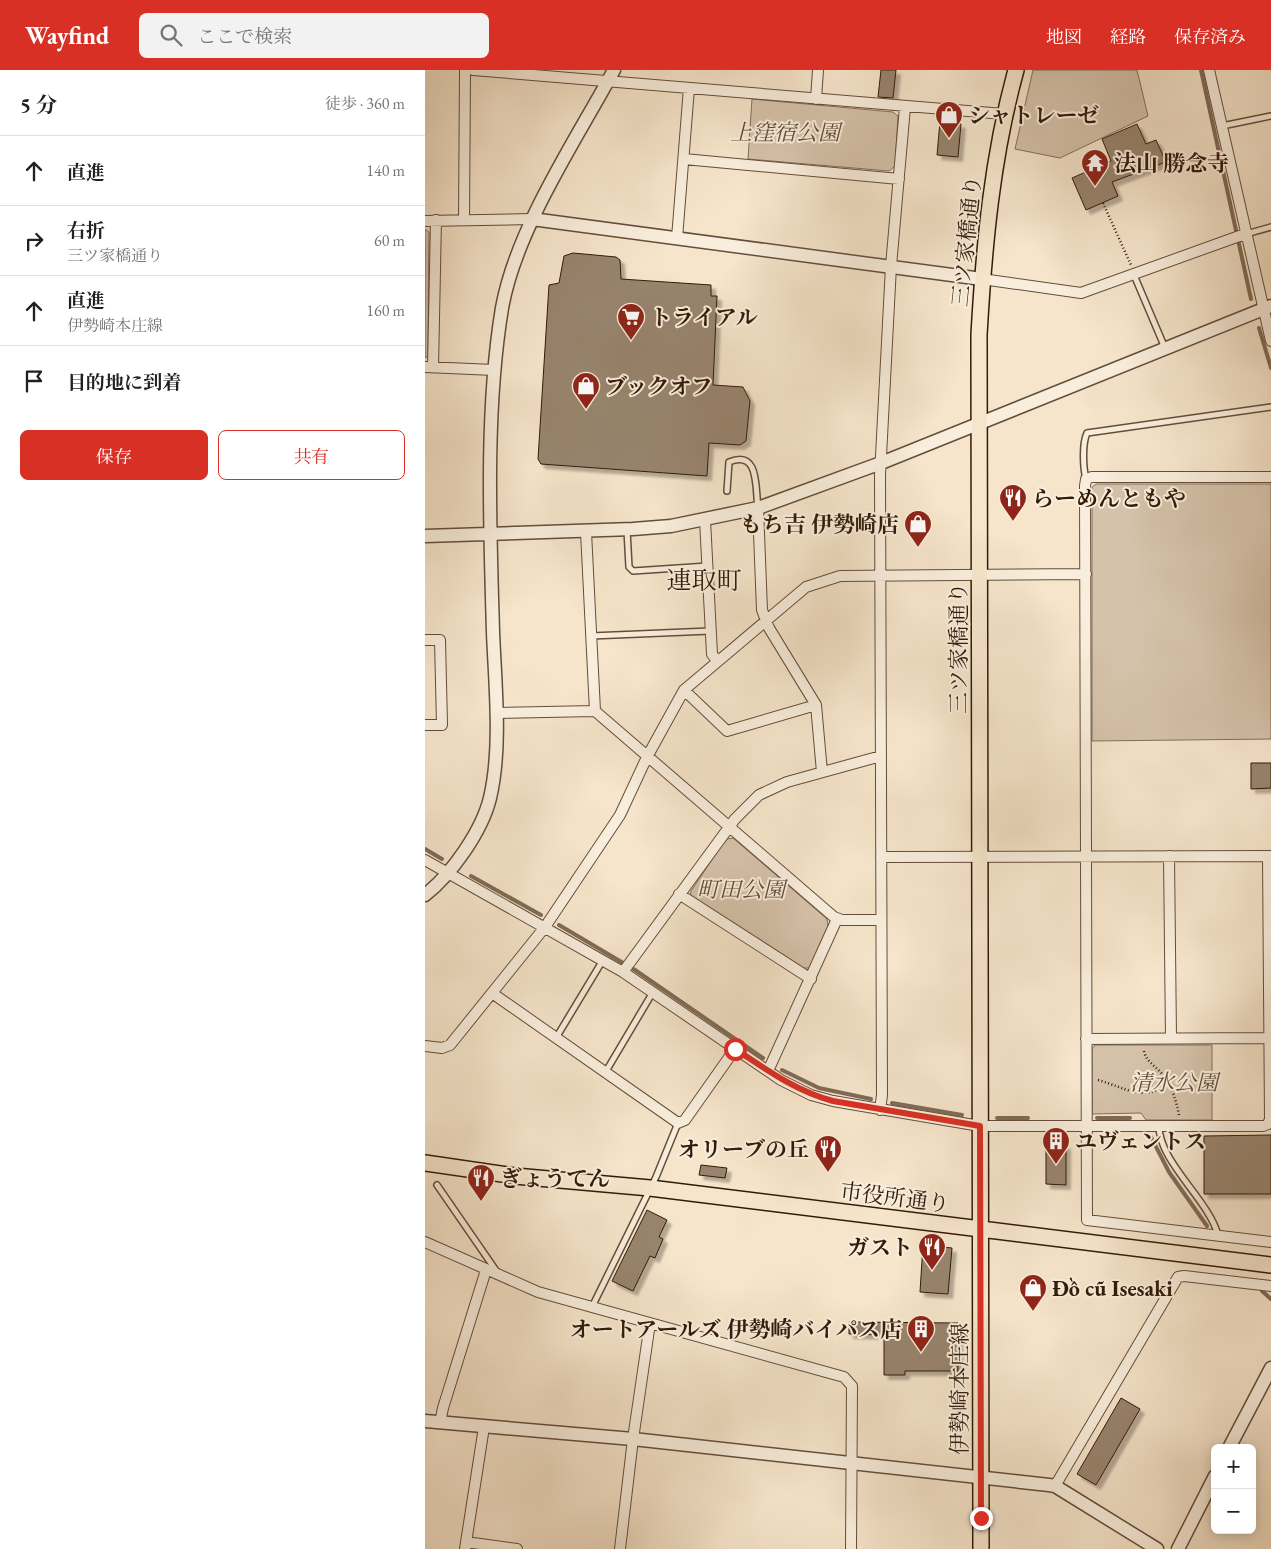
<!DOCTYPE html>
<html lang="ja">
<meta charset="utf-8">
<style>
body{margin:0;font-family:"EB Garamond","Noto Serif JP",serif;background:#f2f2f2;color:#202124}
.controls{position:absolute;right:15px;bottom:15px;display:grid;overflow:hidden;border-radius:8px;box-shadow:0 2px 12px #0003}
.controls button{width:45px;height:45px;display:grid;place-items:center;padding:0;border:0;border-bottom:1px solid #e0e0e0;background:#fff;color:#202124;font:25px sans-serif}
.stop{position:absolute;width:15px;height:15px;margin:-11px;border:4px solid #d93025;border-radius:50%;background:#fff}
.stop.end{background:#d93025;border-color:#fff;box-shadow:0 1px 5px #0008}
.list{margin:0;padding:0;list-style:none}
h2{display:flex;justify-content:space-between;align-items:center;height:65px;margin:0;padding:0 20px;font-size:21px}
h2 small{font-size:16px;font-weight:400;color:#757577}
.list li{display:grid;grid-template-columns:32px 1fr auto;gap:15px;align-items:center;box-sizing:border-box;height:70px;padding:0 20px;border-top:1px solid #e0e0e0}
.list b{display:block;font-size:19px;white-space:nowrap}
.list p{margin:0;font-size:16px;white-space:nowrap;color:#757577}
.list em{font-size:16px;font-style:normal;color:#757577}
.actions{display:flex;gap:10px;padding:15px 20px}
.actions a{flex:1;padding:11px 0;border:1px solid #d93025;border-radius:8px;text-align:center;font-size:18px;color:#d93025}
.actions .main{background:#d93025;color:#fff}
.icon{flex:none;width:28px;height:28px;fill:none;stroke:currentColor;stroke-width:2;stroke-linecap:round;stroke-linejoin:round}
.map{position:relative;flex:none;width:846px;height:1479px;overflow:hidden}
header{display:flex;align-items:center;gap:30px;box-sizing:border-box;height:70px;padding:0 25px;background:#d93025;color:#fff}
header strong{font-size:24px}
nav{display:flex;gap:28px;margin-inline-start:auto;font-size:18px}
.search{width:350px;height:45px;background:#f2f2f2;display:flex;align-items:center;gap:12px;box-sizing:border-box;padding:0 18px;border-radius:8px;color:#757577;font-size:19px}
main{display:flex}
aside{flex:1;background:#fff}
.map>svg:first-child{display:block}
</style>
<header>
<strong>Wayfind</strong>
<div class="search"><svg class="icon" aria-label="search" viewBox="0 0 24 24"><circle cx="10" cy="10" r="6"/><path d="M15 15l6 6"/></svg>ここで検索</div>
<nav><a>地図</a><a>経路</a><a>保存済み</a></nav>
</header>
<main>
<aside>
<h2>5 分<small>徒歩 · 360 m</small></h2>
<ul class="list">
<li><svg class="icon" aria-label="ahead" viewBox="0 0 24 24"><path d="M12 20V5M6 11l6-6 6 6"/></svg><div><b>直進</b></div><em>140 m</em></li>
<li><svg class="icon" aria-label="right" viewBox="0 0 24 24"><path d="M7 20v-9h11M14 6l5 5-5 5"/></svg><div><b>右折</b><p>三ツ家橋通り</p></div><em>60 m</em></li>
<li><svg class="icon" aria-label="ahead" viewBox="0 0 24 24"><path d="M12 20V5M6 11l6-6 6 6"/></svg><div><b>直進</b><p>伊勢崎本庄線</p></div><em>160 m</em></li>
<li><svg class="icon" aria-label="arrive" viewBox="0 0 24 24"><path d="M6 21V4h12l-3 4 3 4H6"/></svg><div><b>目的地に到着</b></div></li>
</ul>
<div class="actions"><a class="main">保存</a><a>共有</a></div>
</aside>
<div class="map">
<svg width="846" height="1479" viewBox="0 0 846 1479">
<defs>
<filter id="shadow"><feDropShadow dx="4.5" dy="4.5" stdDeviation="1" flood-color="#0004"/></filter>
</defs>
<rect width="100%" height="100%" fill="#f6e5cb"/>
<filter id="stains"><feTurbulence type="fractalNoise" baseFrequency=".004" numOctaves="4"/><feColorMatrix values="0 0 0 0 .2 0 0 0 0 .09 0 0 0 0 .02 0 0 0 .5 -.17"/></filter>
<radialGradient id="worn" r=".72"><stop offset=".6" stop-color="#630" stop-opacity="0"/><stop offset="1" stop-color="#630" stop-opacity=".3"/></radialGradient>
<path fill="#d5c2aa" stroke="#846e5a" d="M608,0H712L723,46L635,88L590,79Z
M327,29L468,42L473,46L470,96L464,101L323,89Z
M0,159L4,162L3,286L0,288Z
M671,414H846V669L667,671V417Z
M308,768L402,849L403,856L385,898H379L265,827L266,821L301,769Z
M670,975H787V1050H721L716,1043L667,1044V979Z"/>
<g fill="none" stroke-linecap="round" stroke-linejoin="round">
<path stroke="#806a56" stroke-width="4" d="M776,0L826,229
M834,258L846,298
M0,779L17,789
M46,806L116,845
M134,855L210,900L338,988
M357,1000L394,1018L446,1029
M467,1033L537,1045
M572,1048H603
M672,1048H705
M726,1067L744,1102L782,1156
M837,1221L846,1229"/>
</g>
<path fill="#98846e" stroke="#331a09" filter="url(#shadow)" d="M456,0H471L468,28L453,27Z
M515,51L536,54L533,87L512,85Z
M712,54L721,74L731,70L741,92L687,112L693,126L661,140L647,108L686,91L677,69Z
M148,183L191,187L195,190L196,209L286,215V226H292L288,315L318,317L325,331L321,371L315,375L284,373L282,406L116,394L113,389L124,215L134,213L139,186Z
M826,693H846V718L826,719Z
M846,1065V1124H779V1066Z
M621,1075H641V1115L621,1114Z
M276,1095L302,1098L300,1108L274,1105Z
M222,1140L242,1150L234,1167L238,1169L230,1188L225,1186L208,1221L187,1211Z
M498,1175L527,1178L523,1224L495,1222Z
M424,1252L533,1253V1301H480V1305H459V1265L424,1264Z
M696,1328L715,1339L671,1415L652,1404Z"/>
<g fill="none" stroke-linecap="round" stroke-linejoin="round">
<defs>
<path id="service" d="M797,56L846,46
M821,164L846,157
M709,205L740,278
M661,409C658,397 657,374 662,363L846,337
M302,421L304,392C335,379 330,419 333,437
M202,460L204,497L208,501L283,496
M166,566L285,561
M131,968L178,890
M180,1003L228,922
M734,1056C734,1092 784,1130 793,1165
M12,1115L72,1202
M167,1237L231,1107L253,1053"/>
<path id="minor" d="M48,0L579,44
M784,0L846,271
M391,29L393,0
M259,89L474,109
M39,150L40,0
M0,151L107,149
M252,168L264,18
M557,209L656,223L820,164
M0,297L69,300
M8,297L11,150
M846,407H667L661,409L660,416L662,1150L846,1172
M333,438L337,540L344,558L391,635L397,702
M280,450L287,584L292,591
M161,462L170,641
M0,570H15L17,655H0
M259,620L302,661L391,635
M71,643L170,641L409,847L417,850H456
M744,786L746,968
M456,787L846,786
M0,790L198,902L356,1010L386,1025L408,1031L555,1056H838L843,1054L845,1049L843,786
M254,824L386,909
M198,902L310,749L334,725L362,712L456,686
M67,923L253,1053L260,1050L310,979
M661,969L843,968
M0,976L17,978L25,975L120,857L195,745L222,687L259,620L381,517L415,506L661,504
M343,1001L412,849
M455,1040L457,1025L455,405L466,196L480,37
M0,1172L113,1222L419,1307L427,1316L426,1479
M15,1353L18,1338L61,1200
M630,1416L753,1207L759,1206L846,1216
M41,1472L92,1479
M40,1479L59,1357
M195,1479L208,1369L225,1253"/>
<path id="tertiary" d="M107,149L557,209
M0,466L208,459L246,456L333,438L456,393L846,236
M0,825C26,805 57,761 65,728C77,677 70,614 68,562C65,456 60,341 77,238C91,159 151,70 189,0
M0,1351L208,1369L624,1415L630,1416L732,1479
M804,1378L846,1298
M753,1479L790,1406"/>
<path id="primary" d="M0,1093L90,1106L225,1118L846,1195
M556,1479L554,265C559,176 567,87 591,0"/>
</defs>
<use href="#service" stroke="#644d3a" stroke-width="8"/>
<use href="#minor" stroke="#644d3a" stroke-width="12"/>
<use href="#tertiary" stroke="#644d3a" stroke-width="15"/>
<use href="#primary" stroke="#331a09" stroke-width="18"/>
<path stroke="#331a09" stroke-width="2.5" stroke-dasharray="1 2.5" stroke-linecap="butt" d="M678,133L706,195
M719,981C721,992 731,996 738,1005C747,1017 751,1030 754,1045
M673,1010C702,1018 715,1032 743,1014"/>
<use href="#service" stroke="#f9eedd" stroke-width="5"/>
<use href="#minor" stroke="#f9eedd" stroke-width="10"/>
<use href="#tertiary" stroke="#f9eedd" stroke-width="12"/>
<use href="#primary" stroke="#f6e5cb" stroke-width="15"/>
</g>
<g fill="none" stroke-linecap="round" stroke-linejoin="round">
<path stroke="#d93025" stroke-width="6" d="M310,979C342,1000 371,1021 408,1031L555,1056L556,1448"/>
</g>
<defs>
<symbol id="shop-pin" viewBox="-11 -11 22 30"><path d="M0 17L-7.5 6A9.5 9.5 0 1 1 7.5 6Z" fill="#8f2418" stroke="#f9eedd"/><path d="M-5-2.5h2.3a2.7 3.5 0 0 1 5.4 0H5L5.5 6h-11ZM-1.5-2.5h3a1.5 2.3 0 0 0-3 0Z" fill="#fff"/></symbol>
<symbol id="temple-pin" viewBox="-11 -11 22 30"><path d="M0 17L-7.5 6A9.5 9.5 0 1 1 7.5 6Z" fill="#8f2418" stroke="#f9eedd"/><path d="M0-6L5-2H3V0L6.5 2.5H4V6H1.5V3h-3V6H-4V2.5H-6.5L-3 0V-2H-5Z" fill="#fff"/></symbol>
<symbol id="supermarket-pin" viewBox="-11 -11 22 30"><path d="M0 17L-7.5 6A9.5 9.5 0 1 1 7.5 6Z" fill="#8f2418" stroke="#f9eedd"/><path d="M-6-5.5h2.5l.6 2H6L4.5 2H-2.5L-4.4-4H-6ZM-1.5 3.2a1.3 1.3 0 1 0 .1 0ZM3 3.2a1.3 1.3 0 1 0 .1 0Z" fill="#fff"/></symbol>
<symbol id="restaurant-pin" viewBox="-11 -11 22 30"><path d="M0 17L-7.5 6A9.5 9.5 0 1 1 7.5 6Z" fill="#8f2418" stroke="#f9eedd"/><path d="M-5-6h1v4h1v-4h1v4h1v-4h1v5L-1.5 .5V6h-2V.5L-5-1ZM5-6V6H3V1.5H1.5Q1.5-4 5-6Z" fill="#fff"/></symbol>
<symbol id="building-pin" viewBox="-11 -11 22 30"><path d="M0 17L-7.5 6A9.5 9.5 0 1 1 7.5 6Z" fill="#8f2418" stroke="#f9eedd"/><path d="M-4-6H4V6H1V3H-1V6H-4ZM-2.5-4.3h1.7v1.8h-1.7ZM.8-4.3h1.7v1.8H.8ZM-2.5-1h1.7V.8h-1.7ZM.8-1h1.7V.8H.8Z" fill="#fff"/></symbol>
</defs>
<g fill-rule="evenodd">
<use href="#shop-pin" x="508" y="29" width="32" height="43"/>
<use href="#temple-pin" x="654" y="77" width="32" height="43"/>
<use href="#supermarket-pin" x="190" y="231" width="32" height="43"/>
<use href="#shop-pin" x="145" y="300" width="32" height="43"/>
<use href="#restaurant-pin" x="572" y="412" width="32" height="43"/>
<use href="#shop-pin" x="477" y="438" width="32" height="43"/>
<use href="#building-pin" x="615" y="1055" width="32" height="43"/>
<use href="#restaurant-pin" x="387" y="1063" width="32" height="43"/>
<use href="#restaurant-pin" x="40" y="1092" width="32" height="43"/>
<use href="#restaurant-pin" x="491" y="1161" width="32" height="43"/>
<use href="#shop-pin" x="592" y="1202" width="32" height="43"/>
<use href="#building-pin" x="480" y="1243" width="32" height="43"/>
</g>
<g text-anchor="middle" stroke-width="4" stroke-linejoin="round" paint-order="stroke">
<g font-size="22" font-weight="bold" fill="#331a09" stroke="#f9eedd" text-anchor="start">
<text x="543" y="53">シャトレーゼ</text>
<text x="689" y="101">法山 勝念寺</text>
<text x="225" y="255">トライアル</text>
<text x="180" y="324">ブックオフ</text>
<text x="607" y="436">らーめんともや</text>
<text x="474" y="462" text-anchor="end">もち吉 伊勢崎店</text>
<text x="650" y="1079">ユヴェントス</text>
<text x="384" y="1087" text-anchor="end">オリーブの丘</text>
<text x="75" y="1116">ぎょうてん</text>
<text x="488" y="1185" text-anchor="end">ガスト</text>
<text x="627" y="1226">Đồ cũ Isesaki</text>
<text x="477" y="1267" text-anchor="end">オートアールズ 伊勢崎バイパス店</text>
</g>
<g font-size="22" font-style="italic" fill="#644c39" stroke="#f9eedd">
<text x="360" y="70">上窪宿公園</text>
<text x="316" y="827">町田公園</text>
<text x="749" y="1020">清水公園</text>
</g>
<g font-size="22" fill="#331a09" stroke="#f9eedd">
<text transform="translate(541 171) rotate(-84)" y="8">三ツ家橋通り</text>
<text transform="translate(533 578) rotate(-90)" y="8">三ツ家橋通り</text>
<text transform="translate(470 1127) rotate(7)" y="8">市役所通り</text>
<text transform="translate(534 1319) rotate(-90)" y="8">伊勢崎本庄線</text>
</g>
<g font-size="25" fill="#331a09" stroke="#f9eedd">
<text x="279" y="519">連取町</text>
</g>
</g>
<rect width="100%" height="100%" filter="url(#stains)"/>
<rect width="100%" height="100%" fill="url(#worn)"/>
</svg>
<div class="controls">
<button>+</button>
<button>−</button>
</div>
<div class="stop" style="left:310px;top:979px"></div>
<div class="stop end" style="left:556px;top:1448px"></div>
</div>
</main>
